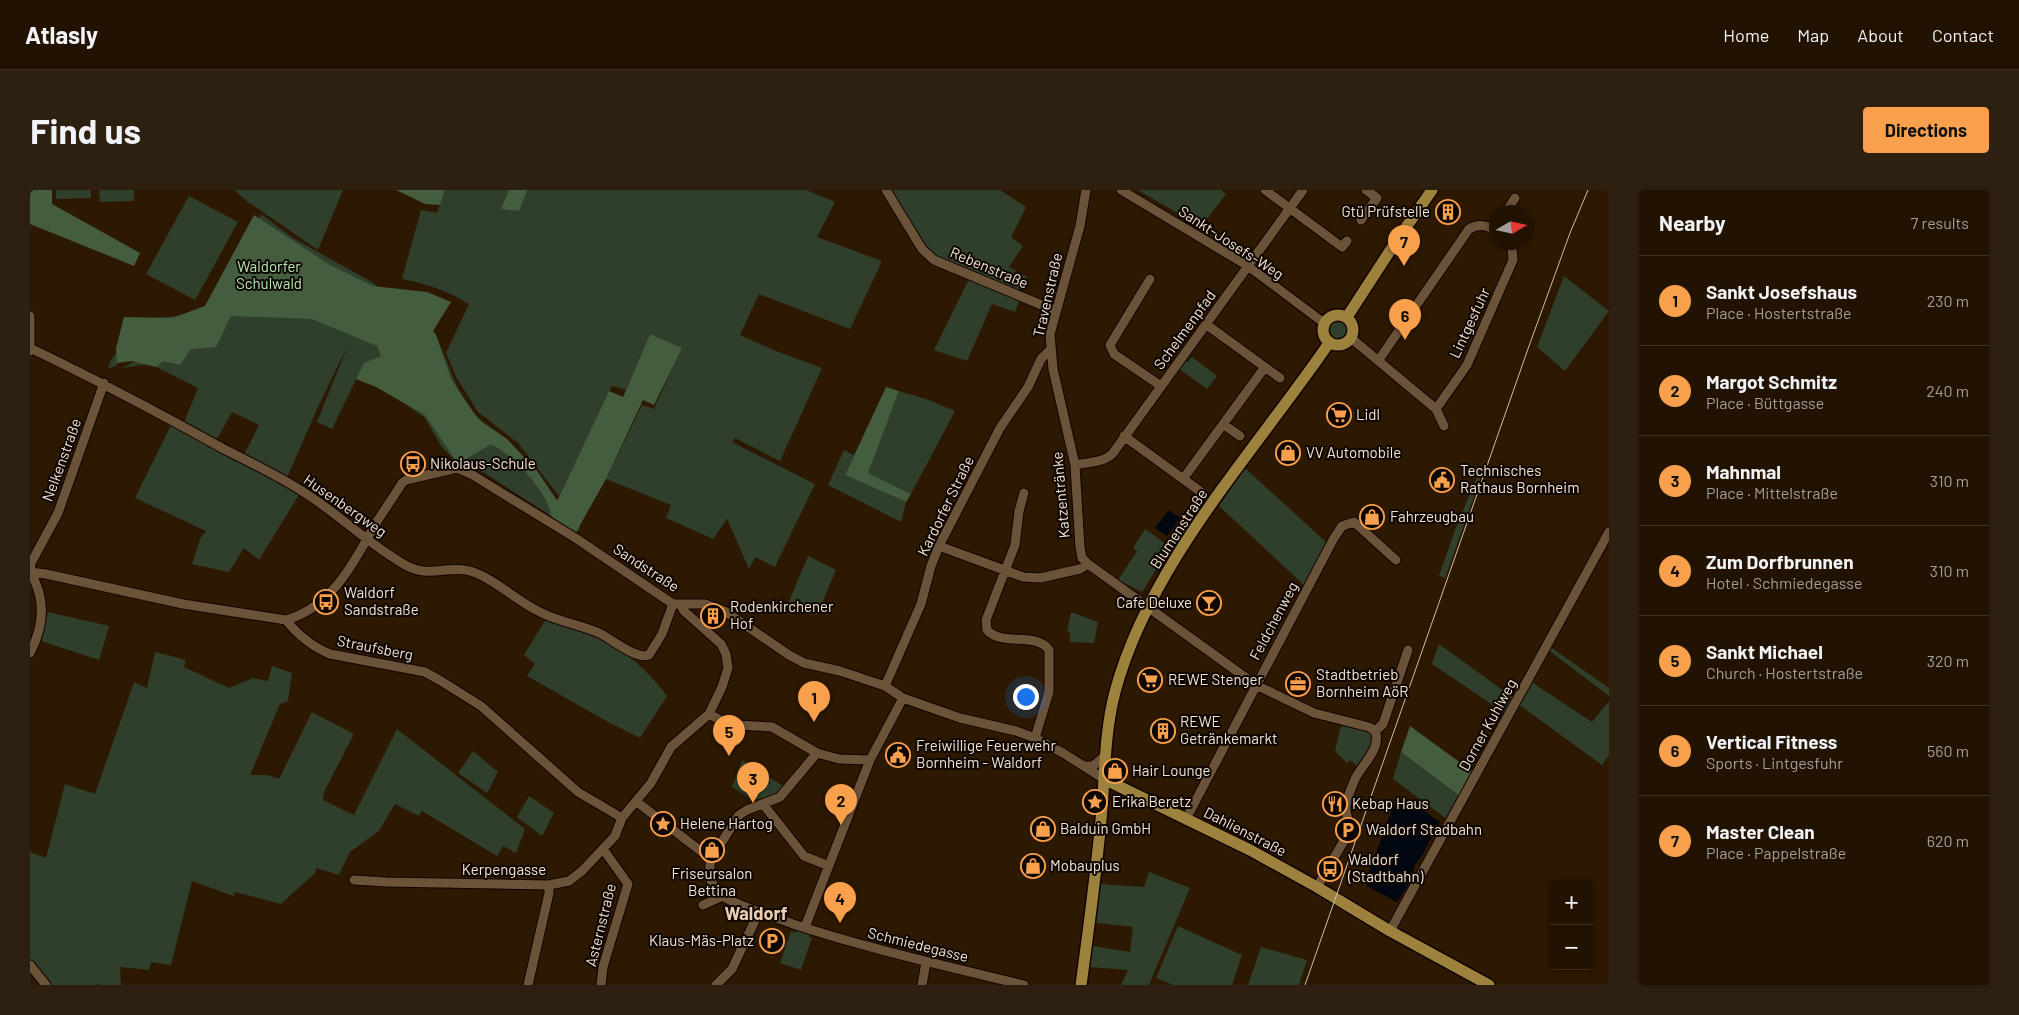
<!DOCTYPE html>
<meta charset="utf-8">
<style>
body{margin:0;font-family:Barlow,sans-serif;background:#2e2010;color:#f1f3f6}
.controls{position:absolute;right:15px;bottom:15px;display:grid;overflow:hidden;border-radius:5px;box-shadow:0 1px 4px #0004}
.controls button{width:45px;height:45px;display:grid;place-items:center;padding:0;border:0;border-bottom:1px solid #3f3223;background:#221201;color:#f1f3f6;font:25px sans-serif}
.compass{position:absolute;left:1459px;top:15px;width:45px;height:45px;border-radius:50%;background:#221201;box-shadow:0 1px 4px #0004;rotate:81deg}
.you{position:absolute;left:995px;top:506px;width:18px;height:18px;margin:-12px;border:4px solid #fff;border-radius:50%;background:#1a73e8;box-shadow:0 0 0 8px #1a73e833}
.badge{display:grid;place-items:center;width:32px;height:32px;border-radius:50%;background:#f9a04c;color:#111;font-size:16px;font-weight:700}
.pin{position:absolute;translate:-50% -41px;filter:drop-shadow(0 1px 2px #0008)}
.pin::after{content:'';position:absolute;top:26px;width:18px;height:15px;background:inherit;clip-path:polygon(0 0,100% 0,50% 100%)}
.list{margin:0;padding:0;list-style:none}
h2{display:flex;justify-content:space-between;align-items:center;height:65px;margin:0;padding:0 20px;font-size:21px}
h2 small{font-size:16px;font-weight:400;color:#a29e99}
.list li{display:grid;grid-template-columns:32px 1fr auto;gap:15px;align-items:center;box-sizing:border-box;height:90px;padding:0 20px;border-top:1px solid #3f3223}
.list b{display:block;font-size:19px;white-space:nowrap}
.list p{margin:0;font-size:16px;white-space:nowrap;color:#a29e99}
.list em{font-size:16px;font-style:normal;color:#a29e99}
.map{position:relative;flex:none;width:1579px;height:795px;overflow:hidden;border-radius:5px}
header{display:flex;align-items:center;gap:30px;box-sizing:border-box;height:70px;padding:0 25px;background:#221201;border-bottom:1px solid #3f3223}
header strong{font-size:24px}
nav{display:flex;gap:28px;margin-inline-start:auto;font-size:18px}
.intro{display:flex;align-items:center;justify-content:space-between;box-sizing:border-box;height:120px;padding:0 30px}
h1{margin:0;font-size:35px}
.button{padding:12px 22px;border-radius:5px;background:#f9a04c;color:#111;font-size:18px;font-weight:700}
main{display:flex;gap:30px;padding:0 30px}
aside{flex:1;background:#221201;border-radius:5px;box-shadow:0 1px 4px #0004}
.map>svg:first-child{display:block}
</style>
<header>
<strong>Atlasly</strong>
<nav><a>Home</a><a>Map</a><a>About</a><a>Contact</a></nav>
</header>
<div class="intro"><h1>Find us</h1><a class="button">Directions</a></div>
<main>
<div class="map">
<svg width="1579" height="795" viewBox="0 0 1579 795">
<rect width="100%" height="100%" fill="#2d1801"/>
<path fill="#2f3f2b" d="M26,0H61V8L26,9Z
M69,0H104V11L70,12Z
M204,0H313L288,60L218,12Z
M415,0H776L805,12L787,47L852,71L820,139L729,104L710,145L746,161L792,178L750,271L705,248L702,252L785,294L745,377L725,367L719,379L697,329L683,349L636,328L641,315L576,289L612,215L624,219L651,158L620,144L596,200L582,196L529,306L488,253L448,222L426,187L416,163L439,114C418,101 397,94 372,89L391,20L407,23Z
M860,0H970L996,17L981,47L993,56L979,77L997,87L987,103L989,111L985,122L962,114L937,171L904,160L940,87L905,67L895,58Z
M1108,0H1191L1196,4L1171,37Z
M159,6L208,32L165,110L116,84Z
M231,24L263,48L342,92L407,148L428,199L438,217L453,232L505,278L528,311L548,333L550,338L545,344L521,326L456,284L443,277L428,274L411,256L395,228L371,211L334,173L302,239L287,232L318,155L288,217L256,290L214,265L229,235L202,222L186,251L154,232L168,198L126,177L131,172L92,178L119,164L89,168L87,175L78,179L80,172L108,129L164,125L175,121Z
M1534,86L1579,121L1535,181L1507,157Z
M1295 141a12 12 0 1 1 24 0a12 12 0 1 1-24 0Z
M1162,167L1187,186L1177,199L1148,178L1154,170L1158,172Z
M869,201L896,209L925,221L881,304L837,283Z
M142,233L270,303L229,370L214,358L199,382L162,374L170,349L176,341L105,308Z
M814,260L824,265L815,285L876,312L871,332L798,295Z
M1453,272L1456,273L1415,388L1409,386L1425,340Z
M1215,278L1297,353L1276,397L1189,316Z
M1115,339L1140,357L1112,402L1088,390L1107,361L1103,358Z
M778,366L806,380L787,425L758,414Z
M18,422L79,436L69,470L11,451Z
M1041,422L1068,432L1064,453L1040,452V442L1037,441Z
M516,429C527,432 539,435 550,438C585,450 615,477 637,506L610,548L578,532L497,486L505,474L494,465Z
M1409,454L1485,509L1476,524L1402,474Z
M1519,456L1579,498V506L1517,459Z
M125,462L156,470L154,477L199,498L223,488L238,491L242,476L262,483L258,511L250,514L220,585H238L249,589L282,522L324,544L294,602L293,610L324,625L367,539L495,639L486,663L473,656L467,666L392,621L389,626L365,614L349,641L320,662L309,685L286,678L285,683L251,714L205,702L203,706L162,691L141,775L121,772L119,780L90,777L91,795H69L68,793L66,795H20L0,769V662L16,668L35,594L65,604L104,492L117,498Z
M1500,491L1562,532L1579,511V565L1572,575L1488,514Z
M1313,536L1336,541L1342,546L1340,556L1329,578L1320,570L1317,573L1305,561L1310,538Z
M443,561L468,582L457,603L428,583Z
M1371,562L1431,607L1418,630L1363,589Z
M712,570L753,596L744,606L723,610L702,597Z
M499,606L524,623L512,646L487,627Z
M1119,682L1160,698L1119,795H1091L1098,780L1060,777L1062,756L1100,762L1103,737L1066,733L1070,694L1114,697Z
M1148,736L1212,765L1202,795H1143L1126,788Z
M767,740L780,745L779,747L782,748L771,780L750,773L761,741L766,743Z
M1231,757L1277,770L1269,795H1218Z"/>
<path fill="#445d3e" d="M0,0H22V14L110,63L104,76L0,34Z
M366,0H415L410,15L395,14Z
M479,0H497L489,21L471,19Z
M224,25L300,75L343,96L397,102L421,112L403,141L406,145L421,189L448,229L477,249L507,281L527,311L579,201L593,207L620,144L652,158L624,215L613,210L576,289L545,344L521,326C519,303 481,263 461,254L428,274L395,225L346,197L326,189L334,173L351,166L347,156L282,129L201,126L186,157L161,159L150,175L133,171L126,177L102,171L87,173L86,158L94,127L142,128L175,116Z
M856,197L869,201L838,283L881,304L876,312L815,285Z
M1380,536L1443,582L1431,607L1371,562Z"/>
<path fill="#000711" d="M1139,320L1150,328L1137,346L1125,338Z
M1375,611L1381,612L1410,632L1391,667L1384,676L1382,689L1367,712L1337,696L1336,690L1363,617L1367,612Z"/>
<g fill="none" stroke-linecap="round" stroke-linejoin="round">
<defs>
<path id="minor" d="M856,0L892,59L904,70L1026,121
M1056,0L1050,36L1020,144L1023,179L1045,275L1050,357L1052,368L1058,374L1226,495L1284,523L1339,537L1345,541
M1091,0L1218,76L1294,133
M1235,0L1312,57L1317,51
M1476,22L1485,8
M1331,30L1347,8L1336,0
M1120,89L1080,155L1084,164L1131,196
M0,126V161
M1177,135L1250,188
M1321,148L1406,219L1414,236
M0,158C65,189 129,223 192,258C221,273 252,287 278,305C312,327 341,356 377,376C400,388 418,375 440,381C466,389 487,412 512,423C530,432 551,435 569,443C582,449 606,470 619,465L632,444L643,414
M1348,171L1439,39C1449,33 1457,35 1466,41
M1406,219L1437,175L1483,70L1482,58L1479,52
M1193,234L1210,246
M1094,246L1171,302
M1045,275C1058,272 1074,273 1083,263L1273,0
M1153,289L1235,177
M994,303L989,321L985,355L956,430L957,440C972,457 1006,441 1019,460V502L1005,548
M909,356L993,387L1010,388L1050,379L1058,374
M0,382L16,384L153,414L256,430C267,444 283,457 300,464L395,482L411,491L451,516L548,602L592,628
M0,382L1,373L28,323L74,193
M0,382C16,408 14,436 0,463
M256,430C300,418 323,375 343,338C352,323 363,308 372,293L376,290L427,278L441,284L547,349L643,414H675L696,422L759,465L774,473L810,481L855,496L873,508L930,528L986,541L1005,548L1033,563L1074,589
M855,496L891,414L901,376L909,356L970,238L998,197L1011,169L1020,160
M679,524L692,531L706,535L742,537L787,563L809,569L840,570
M1345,541L1353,534L1378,460
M1055,576H1063L1076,565
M607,612L681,669C678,683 680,697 693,706C709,717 744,727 763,734C839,759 917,776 994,795
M733,614L774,666L799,676
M1156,629L1304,348L1312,336L1324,332L1366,370
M681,669L709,625L717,620L750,607L787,563
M324,690L356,692L519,695L539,691L552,681L585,646L592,628L621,593L641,557L679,524L692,497L698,478L696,464L691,454L654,421L650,414
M1287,697L1319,642C1320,632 1315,624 1316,615C1317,607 1322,597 1325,589C1332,574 1352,559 1345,541
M673,715L693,706
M775,737L840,570L873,508
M1360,741L1579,342
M0,775L16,795
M498,795L519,703V695
M571,795L573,777L598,694L573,659
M686,795L702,779L729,722
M892,795L896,772"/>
<path id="major" d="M1293 140a15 15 0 1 1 30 0a15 15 0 1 1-30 0Z
M1317,127L1365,53L1402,0
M1074,589L1220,660L1287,697L1360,741L1459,795
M1051,795C1059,736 1067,678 1072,619C1075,580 1075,540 1085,502C1119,374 1225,261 1299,153"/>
</defs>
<use href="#minor" stroke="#140300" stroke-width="11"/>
<use href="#major" stroke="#140300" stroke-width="14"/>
<use href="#minor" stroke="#6b533a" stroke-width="9"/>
<use href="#major" stroke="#9d823e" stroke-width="11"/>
<path stroke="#cdbdad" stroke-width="1" d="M1275,795L1499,156L1540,43L1558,0"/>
</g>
<defs>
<symbol id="building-ring" viewBox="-11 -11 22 22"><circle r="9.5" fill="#0e0601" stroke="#f9a04c" stroke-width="1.5"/><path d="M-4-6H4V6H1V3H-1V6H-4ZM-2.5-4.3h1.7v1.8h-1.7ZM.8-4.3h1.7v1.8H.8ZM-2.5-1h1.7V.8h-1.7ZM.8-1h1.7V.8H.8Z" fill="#f9a04c"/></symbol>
<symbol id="supermarket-ring" viewBox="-11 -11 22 22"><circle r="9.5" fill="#0e0601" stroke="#f9a04c" stroke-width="1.5"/><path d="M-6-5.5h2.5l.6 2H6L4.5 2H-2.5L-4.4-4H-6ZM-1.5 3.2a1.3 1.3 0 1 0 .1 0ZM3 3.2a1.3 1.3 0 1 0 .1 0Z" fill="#f9a04c"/></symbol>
<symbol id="shop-ring" viewBox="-11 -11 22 22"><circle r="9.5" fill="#0e0601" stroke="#f9a04c" stroke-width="1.5"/><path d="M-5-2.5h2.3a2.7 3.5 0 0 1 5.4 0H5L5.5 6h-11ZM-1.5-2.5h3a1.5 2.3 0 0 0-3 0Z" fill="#f9a04c"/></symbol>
<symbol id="bus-ring" viewBox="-11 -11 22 22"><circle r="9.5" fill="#0e0601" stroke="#f9a04c" stroke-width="1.5"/><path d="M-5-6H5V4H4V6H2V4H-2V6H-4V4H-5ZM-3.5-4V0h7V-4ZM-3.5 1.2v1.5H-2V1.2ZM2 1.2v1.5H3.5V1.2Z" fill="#f9a04c"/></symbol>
<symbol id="civic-ring" viewBox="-11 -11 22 22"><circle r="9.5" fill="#0e0601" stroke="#f9a04c" stroke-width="1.5"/><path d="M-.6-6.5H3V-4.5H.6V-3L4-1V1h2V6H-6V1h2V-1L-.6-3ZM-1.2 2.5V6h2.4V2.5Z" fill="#f9a04c"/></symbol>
<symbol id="bar-ring" viewBox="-11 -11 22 22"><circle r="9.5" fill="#0e0601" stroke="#f9a04c" stroke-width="1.5"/><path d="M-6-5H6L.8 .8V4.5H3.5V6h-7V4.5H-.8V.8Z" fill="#f9a04c"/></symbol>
<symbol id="office-ring" viewBox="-11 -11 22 22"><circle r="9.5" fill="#0e0601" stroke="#f9a04c" stroke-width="1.5"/><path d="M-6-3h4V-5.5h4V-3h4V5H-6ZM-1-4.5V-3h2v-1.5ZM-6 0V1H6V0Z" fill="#f9a04c"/></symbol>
<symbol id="sight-ring" viewBox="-11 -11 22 22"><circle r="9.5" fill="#0e0601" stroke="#f9a04c" stroke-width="1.5"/><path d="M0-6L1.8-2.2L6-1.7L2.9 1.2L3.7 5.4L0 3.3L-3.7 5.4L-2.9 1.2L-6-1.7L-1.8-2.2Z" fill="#f9a04c"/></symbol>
<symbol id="restaurant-ring" viewBox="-11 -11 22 22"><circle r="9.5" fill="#0e0601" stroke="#f9a04c" stroke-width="1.5"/><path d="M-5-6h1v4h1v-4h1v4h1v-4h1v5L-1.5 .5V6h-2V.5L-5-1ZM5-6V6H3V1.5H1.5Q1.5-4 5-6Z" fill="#f9a04c"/></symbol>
<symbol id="parking-ring" viewBox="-11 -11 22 22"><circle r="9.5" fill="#0e0601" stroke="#f9a04c" stroke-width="1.5"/><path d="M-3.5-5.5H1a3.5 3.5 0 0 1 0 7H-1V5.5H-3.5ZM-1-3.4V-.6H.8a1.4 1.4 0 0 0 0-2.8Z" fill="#f9a04c"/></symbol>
</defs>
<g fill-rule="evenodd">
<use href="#building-ring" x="1404" y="8" width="28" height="28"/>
<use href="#supermarket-ring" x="1295" y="211" width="28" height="28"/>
<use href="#shop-ring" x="1244" y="249" width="28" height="28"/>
<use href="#bus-ring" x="369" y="260" width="28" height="28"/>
<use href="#civic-ring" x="1398" y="276" width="28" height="28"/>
<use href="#shop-ring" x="1328" y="313" width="28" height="28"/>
<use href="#bus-ring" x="282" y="398" width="28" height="28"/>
<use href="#bar-ring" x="1165" y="399" width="28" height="28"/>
<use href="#building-ring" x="669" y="412" width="28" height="28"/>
<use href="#supermarket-ring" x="1106" y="476" width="28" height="28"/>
<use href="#office-ring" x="1254" y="480" width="28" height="28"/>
<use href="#building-ring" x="1119" y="527" width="28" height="28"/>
<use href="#civic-ring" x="854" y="551" width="28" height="28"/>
<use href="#shop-ring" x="1071" y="567" width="28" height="28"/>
<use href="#sight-ring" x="1051" y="598" width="28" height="28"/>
<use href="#restaurant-ring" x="1291" y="600" width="28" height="28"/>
<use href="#sight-ring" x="619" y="620" width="28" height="28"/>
<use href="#shop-ring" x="999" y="625" width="28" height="28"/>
<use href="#parking-ring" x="1304" y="626" width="28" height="28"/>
<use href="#shop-ring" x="668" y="646" width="28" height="28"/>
<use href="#shop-ring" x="989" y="662" width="28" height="28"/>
<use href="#bus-ring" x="1286" y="665" width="28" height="28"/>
<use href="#parking-ring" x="728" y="737" width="28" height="28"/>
</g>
<g text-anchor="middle" stroke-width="4" stroke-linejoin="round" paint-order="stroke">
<g font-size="15" fill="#f2e3d5" stroke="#0e0601" text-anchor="start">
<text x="1400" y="27" text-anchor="end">Gtü Prüfstelle</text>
<text x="1326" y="230">Lidl</text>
<text x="1276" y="268">VV Automobile</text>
<text x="400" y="279">Nikolaus-Schule</text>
<text x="1430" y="286">Technisches<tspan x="1430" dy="17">Rathaus Bornheim</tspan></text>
<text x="1360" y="332">Fahrzeugbau</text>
<text x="314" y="408">Waldorf<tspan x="314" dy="17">Sandstraße</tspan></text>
<text x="1162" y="418" text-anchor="end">Cafe Deluxe</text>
<text x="700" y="422">Rodenkirchener<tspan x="700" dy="17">Hof</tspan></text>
<text x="1286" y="490">Stadtbetrieb<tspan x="1286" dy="17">Bornheim AöR</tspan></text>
<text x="1138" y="495">REWE Stenger</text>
<text x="1150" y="537">REWE<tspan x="1150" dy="17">Getränkemarkt</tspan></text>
<text x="886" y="561">Freiwillige Feuerwehr<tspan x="886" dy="17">Bornheim - Waldorf</tspan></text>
<text x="1102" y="586">Hair Lounge</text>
<text x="1082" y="617">Erika Beretz</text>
<text x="1322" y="619">Kebap Haus</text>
<text x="650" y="639">Helene Hartog</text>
<text x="1030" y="644">Balduin GmbH</text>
<text x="1336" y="645">Waldorf Stadbahn</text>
<text x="1318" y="675">Waldorf<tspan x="1318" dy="17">(Stadtbahn)</tspan></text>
<text x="1020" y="681">Mobauplus</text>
<text x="682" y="689" text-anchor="middle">Friseursalon<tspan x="682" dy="17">Bettina</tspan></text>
<text x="724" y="756" text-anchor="end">Klaus-Mäs-Platz</text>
</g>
<g font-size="15" fill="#f2e3d5" stroke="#0e0601">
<text transform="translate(1201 53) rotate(33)" y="5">Sankt-Josefs-Weg</text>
<text transform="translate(959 78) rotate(23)" y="5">Rebenstraße</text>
<text transform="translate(1018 105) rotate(-77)" y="5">Travenstraße</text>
<text transform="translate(1440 133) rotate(-65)" y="5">Lintgesfuhr</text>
<text transform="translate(1155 140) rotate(-54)" y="5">Schelmenpfad</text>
<text transform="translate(32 270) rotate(-70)" y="5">Nelkenstraße</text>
<text transform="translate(1031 305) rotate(-95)" y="5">Katzentränke</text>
<text transform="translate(315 316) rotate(35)" y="5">Husenbergweg</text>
<text transform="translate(916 316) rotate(-64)" y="5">Kardorfer Straße</text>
<text transform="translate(1149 339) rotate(-57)" y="5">Blumenstraße</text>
<text transform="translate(616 378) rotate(33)" y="5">Sandstraße</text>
<text transform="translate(1244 431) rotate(-62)" y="5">Feldchenweg</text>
<text transform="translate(345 458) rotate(11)" y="5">Straufsberg</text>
<text transform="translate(1458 535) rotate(-61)" y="5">Dorner Kuhlweg</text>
<text transform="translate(1215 642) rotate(27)" y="5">Dahlienstraße</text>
<text x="474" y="685">Kerpengasse</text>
<text transform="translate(571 735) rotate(-76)" y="5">Asternstraße</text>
<text transform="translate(888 755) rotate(14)" y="5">Schmiedegasse</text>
</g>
<g font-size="15" fill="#bae7af" stroke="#0e0601">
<text x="239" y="82">Waldorfer<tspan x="239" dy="17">Schulwald</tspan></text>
</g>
<g font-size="18" font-weight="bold" fill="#ebceb2" stroke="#0e0601">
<text x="726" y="730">Waldorf</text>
</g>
</g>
</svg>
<div class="controls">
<button>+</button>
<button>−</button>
</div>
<svg class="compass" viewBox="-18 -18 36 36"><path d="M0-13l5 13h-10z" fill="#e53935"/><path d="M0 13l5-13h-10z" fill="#a29e99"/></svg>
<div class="you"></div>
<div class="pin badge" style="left:784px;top:532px">1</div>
<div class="pin badge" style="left:811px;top:635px">2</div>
<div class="pin badge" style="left:723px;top:613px">3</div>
<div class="pin badge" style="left:810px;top:733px">4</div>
<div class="pin badge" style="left:699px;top:566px">5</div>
<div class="pin badge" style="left:1375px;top:150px">6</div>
<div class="pin badge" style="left:1374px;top:76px">7</div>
</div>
<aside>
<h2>Nearby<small>7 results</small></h2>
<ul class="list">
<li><span class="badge">1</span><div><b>Sankt Josefshaus</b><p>Place · Hostertstraße</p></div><em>230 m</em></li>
<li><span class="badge">2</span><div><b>Margot Schmitz</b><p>Place · Büttgasse</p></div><em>240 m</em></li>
<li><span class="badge">3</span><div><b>Mahnmal</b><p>Place · Mittelstraße</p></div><em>310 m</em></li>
<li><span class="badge">4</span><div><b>Zum Dorfbrunnen</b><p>Hotel · Schmiedegasse</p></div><em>310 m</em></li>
<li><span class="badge">5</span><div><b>Sankt Michael</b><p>Church · Hostertstraße</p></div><em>320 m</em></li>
<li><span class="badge">6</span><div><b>Vertical Fitness</b><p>Sports · Lintgesfuhr</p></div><em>560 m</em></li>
<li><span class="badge">7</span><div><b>Master Clean</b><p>Place · Pappelstraße</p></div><em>620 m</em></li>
</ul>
</aside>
</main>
